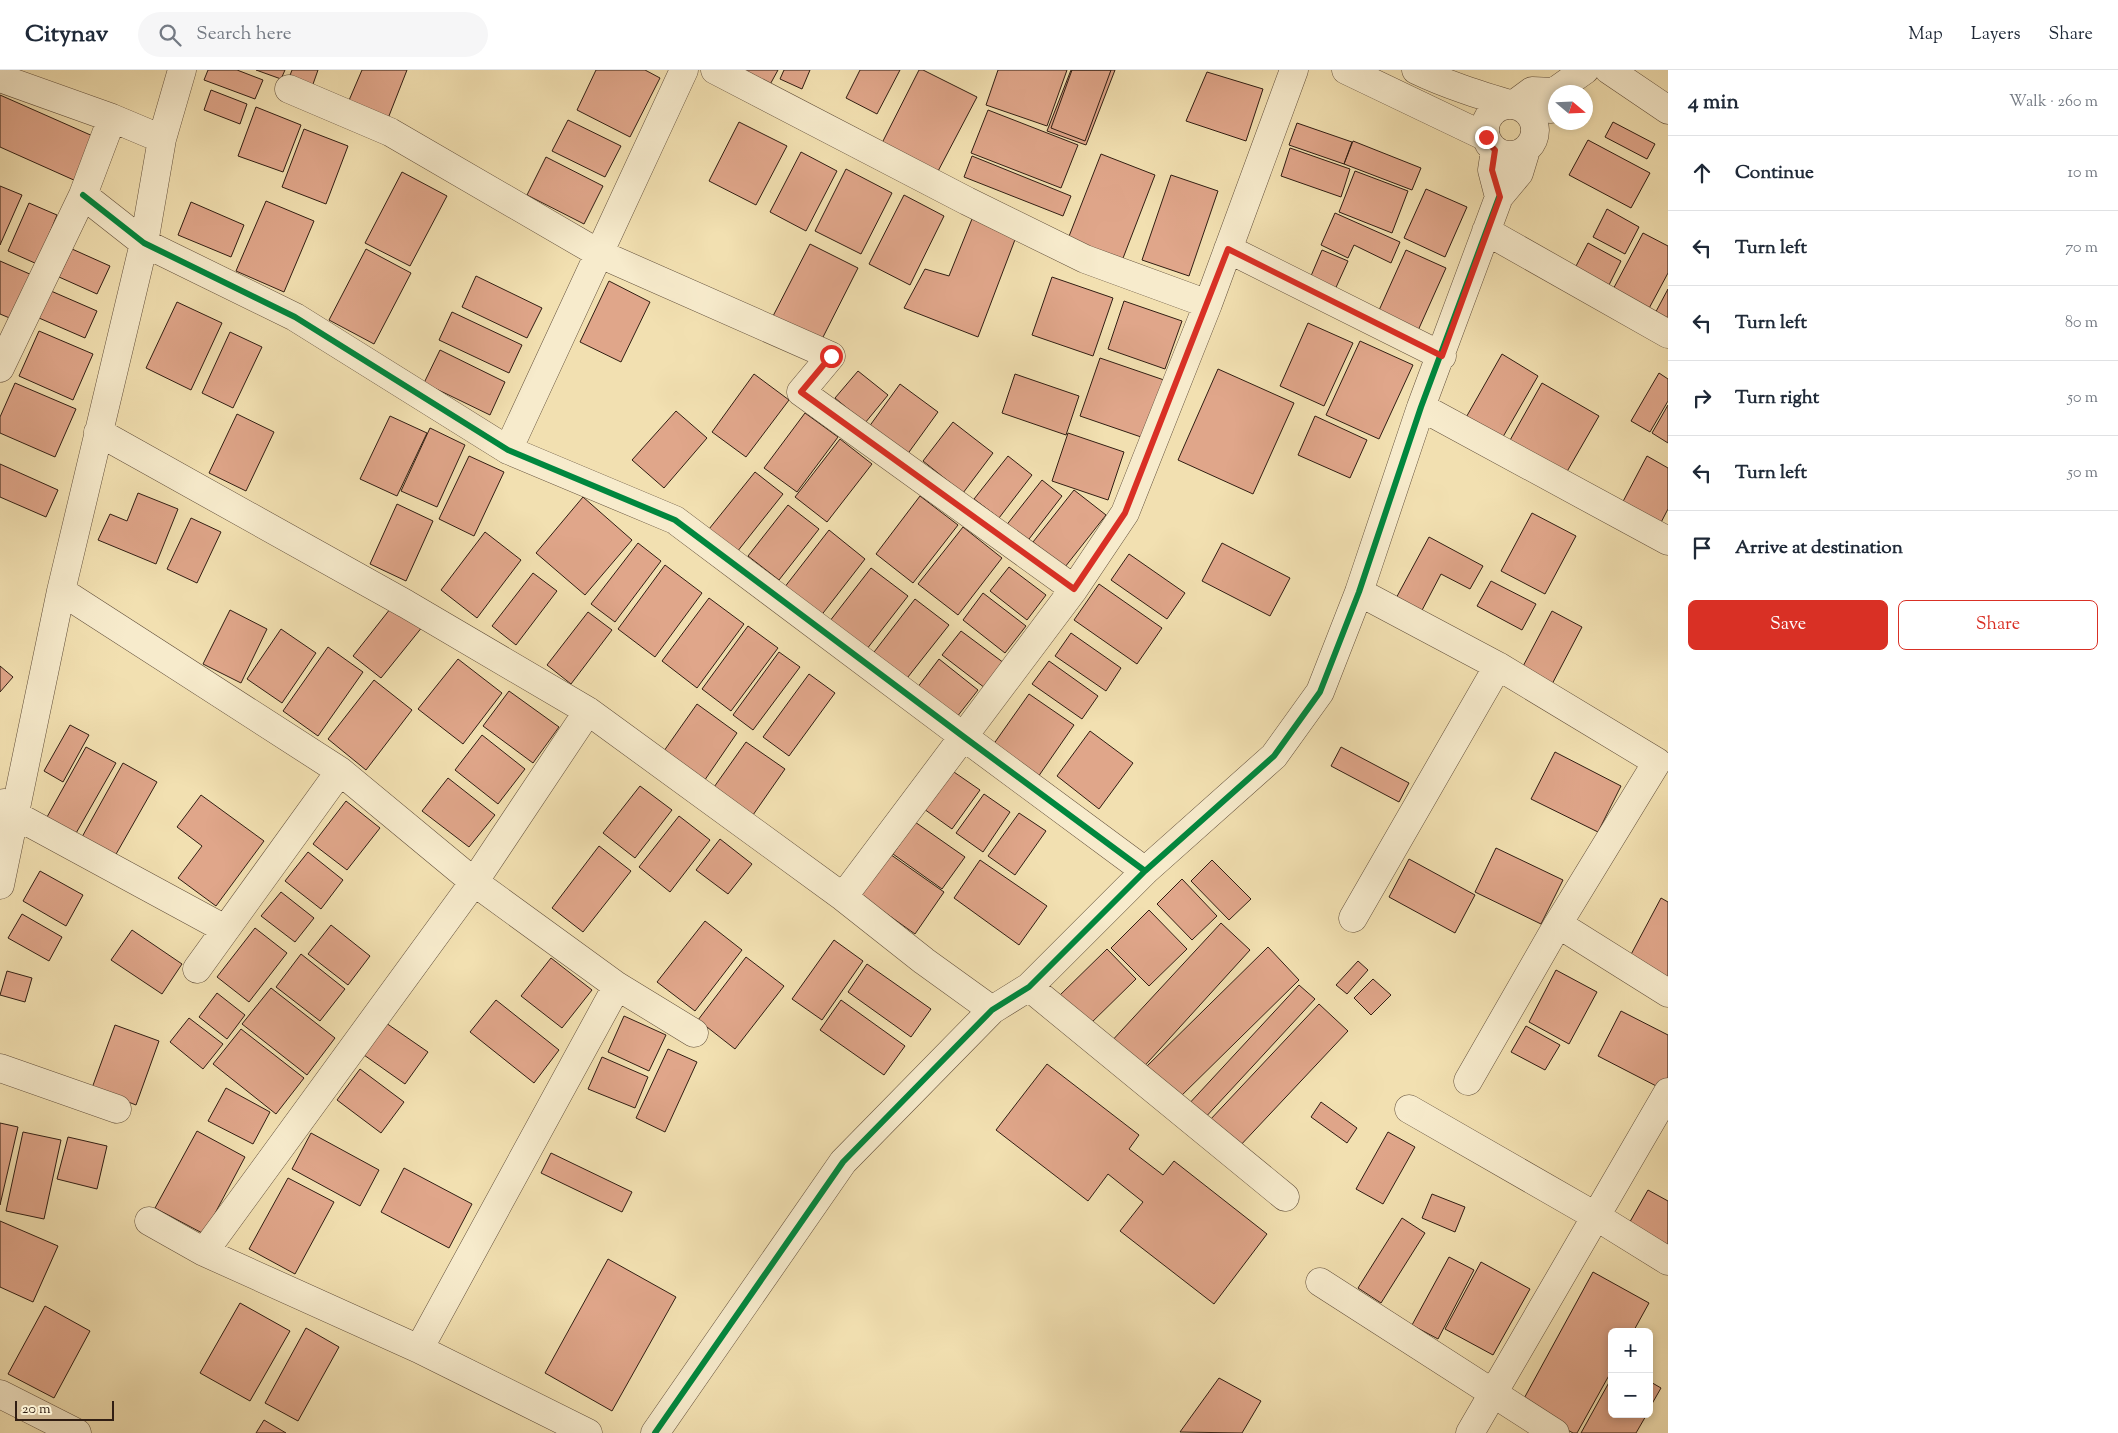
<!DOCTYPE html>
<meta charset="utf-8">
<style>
body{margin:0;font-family:"Sorts Mill Goudy",serif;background:#f6f6f7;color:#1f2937}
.controls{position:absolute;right:15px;bottom:15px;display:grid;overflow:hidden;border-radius:8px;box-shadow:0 2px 8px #0003}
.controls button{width:45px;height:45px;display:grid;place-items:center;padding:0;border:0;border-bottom:1px solid #e0e1e3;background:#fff;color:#1f2937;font:25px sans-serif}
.compass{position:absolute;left:1548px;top:15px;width:45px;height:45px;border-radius:50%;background:#fff;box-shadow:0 2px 8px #0003;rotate:109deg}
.scale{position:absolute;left:15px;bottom:12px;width:99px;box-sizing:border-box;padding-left:5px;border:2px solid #311e13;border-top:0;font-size:14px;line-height:18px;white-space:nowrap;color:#311e13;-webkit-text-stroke:4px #f7ebcc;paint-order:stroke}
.stop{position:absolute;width:15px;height:15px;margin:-11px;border:4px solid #d93025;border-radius:50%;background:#fff}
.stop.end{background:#d93025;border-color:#fff;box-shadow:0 1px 5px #0008}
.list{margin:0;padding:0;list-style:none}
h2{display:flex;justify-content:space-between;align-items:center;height:65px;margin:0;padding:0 20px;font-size:21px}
h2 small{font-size:16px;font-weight:400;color:#747a83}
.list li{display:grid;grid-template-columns:32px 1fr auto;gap:15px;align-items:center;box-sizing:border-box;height:75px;padding:0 20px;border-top:1px solid #e0e1e3}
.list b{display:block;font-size:19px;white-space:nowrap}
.list em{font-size:16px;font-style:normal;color:#747a83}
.actions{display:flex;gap:10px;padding:15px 20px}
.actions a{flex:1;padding:11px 0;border:1px solid #d93025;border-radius:8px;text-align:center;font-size:18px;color:#d93025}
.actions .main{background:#d93025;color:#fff}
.icon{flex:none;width:28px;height:28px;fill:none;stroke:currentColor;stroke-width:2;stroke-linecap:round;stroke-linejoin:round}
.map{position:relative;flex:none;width:1668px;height:1363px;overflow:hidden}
header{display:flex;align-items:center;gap:30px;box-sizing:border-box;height:70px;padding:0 25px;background:#fff;border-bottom:1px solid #e0e1e3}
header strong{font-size:24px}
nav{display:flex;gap:28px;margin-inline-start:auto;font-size:18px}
.search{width:350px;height:45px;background:#f6f6f7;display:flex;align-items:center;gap:12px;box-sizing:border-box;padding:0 18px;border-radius:28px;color:#747a83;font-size:19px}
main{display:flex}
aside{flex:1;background:#fff}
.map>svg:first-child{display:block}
</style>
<header>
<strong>Citynav</strong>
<div class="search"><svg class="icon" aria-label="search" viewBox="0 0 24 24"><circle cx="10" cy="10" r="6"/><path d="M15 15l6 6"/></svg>Search here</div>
<nav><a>Map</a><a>Layers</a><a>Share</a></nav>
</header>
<main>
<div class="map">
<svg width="1668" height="1363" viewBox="0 0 1668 1363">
<rect width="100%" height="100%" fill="#f2e0b1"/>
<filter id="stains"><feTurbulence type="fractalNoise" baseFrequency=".004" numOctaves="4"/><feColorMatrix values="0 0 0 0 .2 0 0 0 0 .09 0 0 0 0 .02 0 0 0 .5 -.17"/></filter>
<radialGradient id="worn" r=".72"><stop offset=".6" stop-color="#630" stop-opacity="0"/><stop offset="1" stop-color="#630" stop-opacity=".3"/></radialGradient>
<path fill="#e0a68a" stroke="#311e13" d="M208,0H237L263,10L255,29L204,10Z
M256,0H285L281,9Z
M292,0H318L312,17L289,8Z
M362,0H407L387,51L347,35Z
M596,0H645L660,8L630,67L577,40Z
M728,0H778L767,20Z
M784,0H810L802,19L780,9Z
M860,0H900L877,44L846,28Z
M919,0H923L977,27L936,105L880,77Z
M998,0H1067L1047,56L986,35Z
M1071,0H1115L1086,75L1047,61Z
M1072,0H1111L1085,71L1051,58Z
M1207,2L1263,19L1246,71L1186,51Z
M211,20L247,34L240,54L204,40Z
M0,25L95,67L76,111L0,77Z
M256,37L301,55L283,102L238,86Z
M988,40L1078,75L1061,118L971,83Z
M568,50L621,76L605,107L552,81Z
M739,52L787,76L756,135L709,111Z
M1613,52L1655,74L1647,89L1605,67Z
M1297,53L1352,72L1344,94L1289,75Z
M304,59L348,76L326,134L282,117Z
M1588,70L1650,103L1631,138L1569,105Z
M1353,71L1421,98L1412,120L1344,94Z
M1290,78L1350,99L1341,127L1281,106Z
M801,82L837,101L806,161L770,142Z
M1101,84L1155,105L1120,196L1066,174Z
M972,86L1071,126L1063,146L964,107Z
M546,87L603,116L584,154L527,125Z
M846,99L892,123L861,184L815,161Z
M1355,101L1408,121L1392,163L1339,142Z
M402,102L447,126L410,196L365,173Z
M1171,105L1218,121L1189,206L1142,190Z
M0,116L22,125L0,175Z
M1426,119L1467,137L1445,187L1404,168Z
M904,125L944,146L910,215L869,194Z
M266,131L314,151L284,222L236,201Z
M191,132L244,155L231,187L178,165Z
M29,133L57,145L37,194L8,181Z
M1607,139L1639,157L1625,184L1593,167Z
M1335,143L1400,172L1391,193L1354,175L1348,188L1321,175Z
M972,149L1016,167L978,267L904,238L925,199L949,206Z
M1643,163L1668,176V203L1646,244L1610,225Z
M1588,173L1621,191L1609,215L1575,198Z
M810,174L858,198L819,275L771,250Z
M72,179L110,196L97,224L59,207Z
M366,179L411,203L374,274L329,250Z
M1322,180L1348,191L1333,224L1308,213Z
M1406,180L1446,198L1416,265L1376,247Z
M0,191L32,205L12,249L0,244Z
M476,206L542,238L527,268L462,237Z
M1052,207L1113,228L1093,286L1032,265Z
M609,211L650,232L621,292L580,272Z
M1668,219V258L1652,249Z
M51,221L97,241L85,268L39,248Z
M1124,231L1182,251L1165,299L1108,279Z
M177,232L222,253L191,320L146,298Z
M452,242L522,275L509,303L439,270Z
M1308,253L1353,273L1324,336L1280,316Z
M39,261L93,284L73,330L19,306Z
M230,262L262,277L233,338L202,323Z
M1360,271L1413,295L1379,369L1326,345Z
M440,280L505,312L490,345L424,313Z
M1502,284L1538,306L1500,372L1464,351Z
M1100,288L1164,310L1144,368L1080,346Z
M1218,299L1294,333L1253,424L1178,390Z
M858,301L888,325L865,353L835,328Z
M1659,303L1668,309V331L1650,362L1631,351Z
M754,304L789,330L746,387L712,362Z
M1015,304L1079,326L1066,365L1002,343Z
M15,313L76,339L55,387L0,363V347Z
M1542,313L1599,346L1565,405L1509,372Z
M900,314L938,342L904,389L866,361Z
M1668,335V373L1652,363Z
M676,341L707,368L664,418L632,390Z
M805,343L838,367L797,422L764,398Z
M237,344L274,362L246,421L209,403Z
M390,346L427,363L397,426L360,409Z
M1315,346L1367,370L1350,408L1298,385Z
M953,352L993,383L963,423L923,391Z
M430,358L465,375L437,437L401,421Z
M1068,363L1124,382L1108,430L1052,411Z
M840,369L872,394L827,452L795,427Z
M469,386L504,402L474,466L439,449Z
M1008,386L1032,405L999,448L974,429Z
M1647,386L1668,398V439L1656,462L1618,441Z
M0,394L58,420L46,447L0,427Z
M755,402L783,424L733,487L705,464Z
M1042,410L1062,426L1026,473L1005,457Z
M1074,420L1106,445L1065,497L1033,472Z
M138,423L178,439L156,494L98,470L110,444L127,451Z
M920,426L958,455L913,513L876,484Z
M583,427L632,470L585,525L536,483Z
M397,434L433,451L406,511L370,494Z
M788,435L819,459L779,510L748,486Z
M1532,443L1576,466L1545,524L1501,501Z
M191,448L221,462L197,513L167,499Z
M963,457L1002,488L958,545L918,514Z
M829,460L865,489L820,547L784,518Z
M485,462L521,490L477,548L441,520Z
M1429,467L1483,496L1470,519L1441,504L1419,546L1394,532Z
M638,473L661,491L615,552L591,534Z
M1222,473L1290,508L1270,546L1202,511Z
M1129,484L1185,523L1167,549L1111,510Z
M665,495L702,523L655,587L618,559Z
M1009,497L1046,525L1027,550L990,521Z
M871,498L908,526L863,584L826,556Z
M533,503L557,521L516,575L492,556Z
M1491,511L1536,534L1522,560L1477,536Z
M1099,514L1162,558L1137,594L1074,550Z
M983,523L1026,556L1005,583L963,550Z
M709,528L744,554L697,618L662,591Z
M915,529L949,555L904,612L871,586Z
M394,534L423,556L381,608L353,586Z
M230,540L267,559L241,613L203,594Z
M1552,541L1582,557L1550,618L1520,602Z
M588,542L612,560L571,614L547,595Z
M748,556L778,578L731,641L702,619Z
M281,559L316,583L282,633L247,609Z
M961,561L1004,593L985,618L942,585Z
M1071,563L1121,598L1106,621L1055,586Z
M328,577L363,602L318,666L283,641Z
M779,582L800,597L753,660L733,645Z
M458,589L502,623L463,674L418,639Z
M939,589L978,620L953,652L914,622Z
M1049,591L1098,626L1082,649L1032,614Z
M0,596L13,607L0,622Z
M809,604L835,623L789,686L763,667Z
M374,610L412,640L366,700L328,669Z
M509,621L559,657L533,693L483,656Z
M1029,624L1074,655L1038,707L993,675Z
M697,634L737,663L700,717L659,688Z
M70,655L89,665L63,712L44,701Z
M1090,661L1133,693L1099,739L1057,706Z
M482,665L525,699L498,734L455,700Z
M746,672L785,699L746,755L707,727Z
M86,677L116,693L71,772L42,756Z
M1341,677L1409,713L1399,732L1331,696Z
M1555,682L1621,716L1598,762L1531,729Z
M123,693L157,712L115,786L82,767Z
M951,700L980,720L952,759L924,739Z
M448,708L495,745L469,777L422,741Z
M640,716L672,740L635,788L603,763Z
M984,724L1010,742L983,782L956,763Z
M201,725L264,771L216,836L178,808L202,776L177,757Z
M346,731L380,758L347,800L313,774Z
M1019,743L1046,761L1015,805L988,786Z
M679,746L710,770L670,822L639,797Z
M915,752L965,787L942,819L893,784Z
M720,769L752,794L728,824L696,800Z
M599,776L631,801L583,862L552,838Z
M1496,778L1563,810L1541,854L1475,822Z
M308,782L343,810L321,839L285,811Z
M887,782L944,822L915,864L859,824Z
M1409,789L1475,825L1455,863L1389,827Z
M980,790L1047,836L1019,875L954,828Z
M1212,790L1251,829L1229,850L1191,811Z
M40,801L83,825L66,856L23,831Z
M1182,809L1217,846L1192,870L1157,834Z
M281,822L314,848L295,872L261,846Z
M1661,828L1668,832V914L1627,892Z
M1149,840L1187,879L1149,916L1111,878Z
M22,844L62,867L49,891L8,868Z
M705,851L742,880L695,941L657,912Z
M1221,853L1250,880L1139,1002L1109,974Z
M331,855L370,886L348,915L308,884Z
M255,858L287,883L249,932L217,907Z
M132,860L182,894L162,924L111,890Z
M834,870L863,891L822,950L792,929Z
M1268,877L1299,910L1177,1030L1145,998Z
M1107,879L1136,909L1087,957L1058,927Z
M301,884L345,919L320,951L276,917Z
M746,887L784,916L735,979L698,950Z
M551,888L592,920L562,958L521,926Z
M1358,891L1368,900L1347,924L1336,915Z
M867,894L931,939L911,967L848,922Z
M1556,900L1597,922L1569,974L1529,952Z
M7,901L32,908L25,932L0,925Z
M1373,909L1391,925L1371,945L1354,928Z
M1299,915L1315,929L1202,1051L1186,1037Z
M271,918L335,968L307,1005L242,954Z
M217,923L245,945L227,969L199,947Z
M496,930L559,980L534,1013L470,962Z
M841,930L905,976L884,1005L820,960Z
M1319,934L1348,961L1238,1078L1209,1051Z
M1621,941L1668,965V1013L1664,1020L1598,986Z
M624,946L666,965L649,1001L608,982Z
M189,948L223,974L203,999L170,972Z
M386,953L428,982L405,1014L364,985Z
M115,955L159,971L136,1035L92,1018Z
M1526,956L1560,975L1545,1000L1511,982Z
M241,959L304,1008L276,1044L213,994Z
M668,979L697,992L665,1062L636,1048Z
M602,987L648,1007L635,1038L588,1019Z
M1047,994L1139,1065L1129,1079L1163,1105L1174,1091L1267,1164L1214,1234L1120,1161L1143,1132L1108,1104L1088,1131L996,1060Z
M360,999L404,1032L381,1063L337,1030Z
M226,1018L270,1042L253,1074L208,1051Z
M1321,1032L1357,1058L1347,1073L1311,1047Z
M0,1053L18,1057L0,1135Z
M197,1061L245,1087L204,1164L155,1138Z
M23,1062L61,1070L44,1149L6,1141Z
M1388,1062L1415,1077L1383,1134L1356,1119Z
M311,1063L379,1100L360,1136L292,1099Z
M68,1067L107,1076L97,1119L57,1109Z
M551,1083L632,1122L622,1142L541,1103Z
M404,1098L472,1134L449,1178L381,1142Z
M288,1108L334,1132L295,1204L249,1179Z
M1648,1120L1668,1131V1180L1627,1157Z
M1432,1124L1465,1137L1455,1162L1422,1148Z
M1402,1148L1425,1163L1381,1233L1358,1218Z
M0,1151L58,1176L33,1232L0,1217Z
M1449,1187L1474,1200L1438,1269L1412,1255Z
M608,1189L676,1227L612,1341L545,1303Z
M1481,1192L1530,1219L1493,1285L1445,1259Z
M1593,1202L1649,1233L1633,1262H1612V1300L1577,1363H1573L1521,1334Z
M240,1233L290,1261L250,1331L200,1303Z
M45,1236L90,1261L54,1328L8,1304Z
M306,1258L339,1277L298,1351L265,1333Z
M1612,1307V1344H1647L1636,1363H1581Z
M1219,1308L1261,1331L1242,1363L1180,1362Z
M1649,1311L1661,1318L1649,1339Z
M264,1350L286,1363H256Z"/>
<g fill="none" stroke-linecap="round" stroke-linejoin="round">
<defs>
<path id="minor" d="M715,0L967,131L1085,189L1208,234
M1346,0L1486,67
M1416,0C1447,15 1480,25 1513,35L1532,21L1554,22
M1609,0L1668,40
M0,8L112,48L162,69
M289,19L390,62L600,184L831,286L801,322L1074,519
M1485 60a25 25 0 1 1 50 0a25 25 0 1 1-50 0Z
M1551,39L1554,22L1585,0
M1495,80L1492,100L1499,127L1519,103L1526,80
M83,125L144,173L295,247L508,380L675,450L964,667L1145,801
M1486,161L1668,264
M1228,179L1442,286
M0,298L83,125L112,48
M1421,337L1668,471
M98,362L406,534L588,641
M508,380L684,0
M61,521L340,701L474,812L617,916L694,963
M1359,522L1498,596L1657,692L1558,854L1668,923
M4,733L15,745L225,859
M0,815L61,521L144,173L162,69L182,0
M843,827L1074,519L1125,443L1208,234L1294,0
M1353,848L1498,596
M197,899L340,701
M1029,917L1285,1127
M0,998L117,1039
M1468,1011L1558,854
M1409,1039L1597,1147L1668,1191
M149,1151L204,1182L419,1279
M204,1182L474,812L588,641L843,827L924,891L992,940
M1320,1212L1555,1363
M0,1324L77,1363
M588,1363L419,1279L617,916
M655,1363L843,1092L992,940L1029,917L1145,801L1274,686L1320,622L1359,522L1421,337L1499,127
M1470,1363L1668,1022"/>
</defs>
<use href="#minor" stroke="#614e3a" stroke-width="29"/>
<use href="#minor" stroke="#f7ebcc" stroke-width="28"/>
<defs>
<path id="cycleway" d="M83,125L144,173L295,247L508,380L675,450L964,667L1145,801
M655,1363L843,1092L992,940L1029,917L1145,801L1274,686L1320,622L1359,522L1421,337L1499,127"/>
</defs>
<use href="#cycleway" stroke="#f7ebcc" stroke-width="9"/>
<use href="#cycleway" stroke="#00873e" stroke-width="6"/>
</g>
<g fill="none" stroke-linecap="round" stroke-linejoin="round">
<path stroke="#d93025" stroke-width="6" d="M831,286L801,322L1074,519L1125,443L1228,179L1442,286L1500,127L1492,100L1495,80L1489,74L1486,67"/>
</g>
<rect width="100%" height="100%" filter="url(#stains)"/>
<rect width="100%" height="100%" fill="url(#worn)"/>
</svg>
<div class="controls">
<button>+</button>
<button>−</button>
</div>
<svg class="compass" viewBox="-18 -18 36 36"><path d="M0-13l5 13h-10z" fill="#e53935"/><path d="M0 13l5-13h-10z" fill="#747a83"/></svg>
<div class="scale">20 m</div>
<div class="stop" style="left:831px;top:286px"></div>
<div class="stop end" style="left:1486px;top:67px"></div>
</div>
<aside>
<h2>4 min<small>Walk · 260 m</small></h2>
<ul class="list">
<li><svg class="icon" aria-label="ahead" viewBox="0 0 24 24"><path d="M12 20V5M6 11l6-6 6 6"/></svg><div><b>Continue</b></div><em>10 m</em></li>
<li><svg class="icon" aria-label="left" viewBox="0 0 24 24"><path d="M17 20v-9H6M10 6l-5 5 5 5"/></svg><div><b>Turn left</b></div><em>70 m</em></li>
<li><svg class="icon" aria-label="left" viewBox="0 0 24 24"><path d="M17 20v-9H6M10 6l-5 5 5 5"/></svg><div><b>Turn left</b></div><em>80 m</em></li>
<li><svg class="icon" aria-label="right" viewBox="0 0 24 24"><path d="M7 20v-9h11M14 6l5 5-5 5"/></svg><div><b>Turn right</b></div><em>50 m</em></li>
<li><svg class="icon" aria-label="left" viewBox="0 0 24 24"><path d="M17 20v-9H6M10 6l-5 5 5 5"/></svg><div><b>Turn left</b></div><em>50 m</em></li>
<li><svg class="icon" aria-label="arrive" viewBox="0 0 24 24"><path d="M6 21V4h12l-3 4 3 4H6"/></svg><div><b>Arrive at destination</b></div></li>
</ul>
<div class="actions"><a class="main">Save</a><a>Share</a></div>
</aside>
</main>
